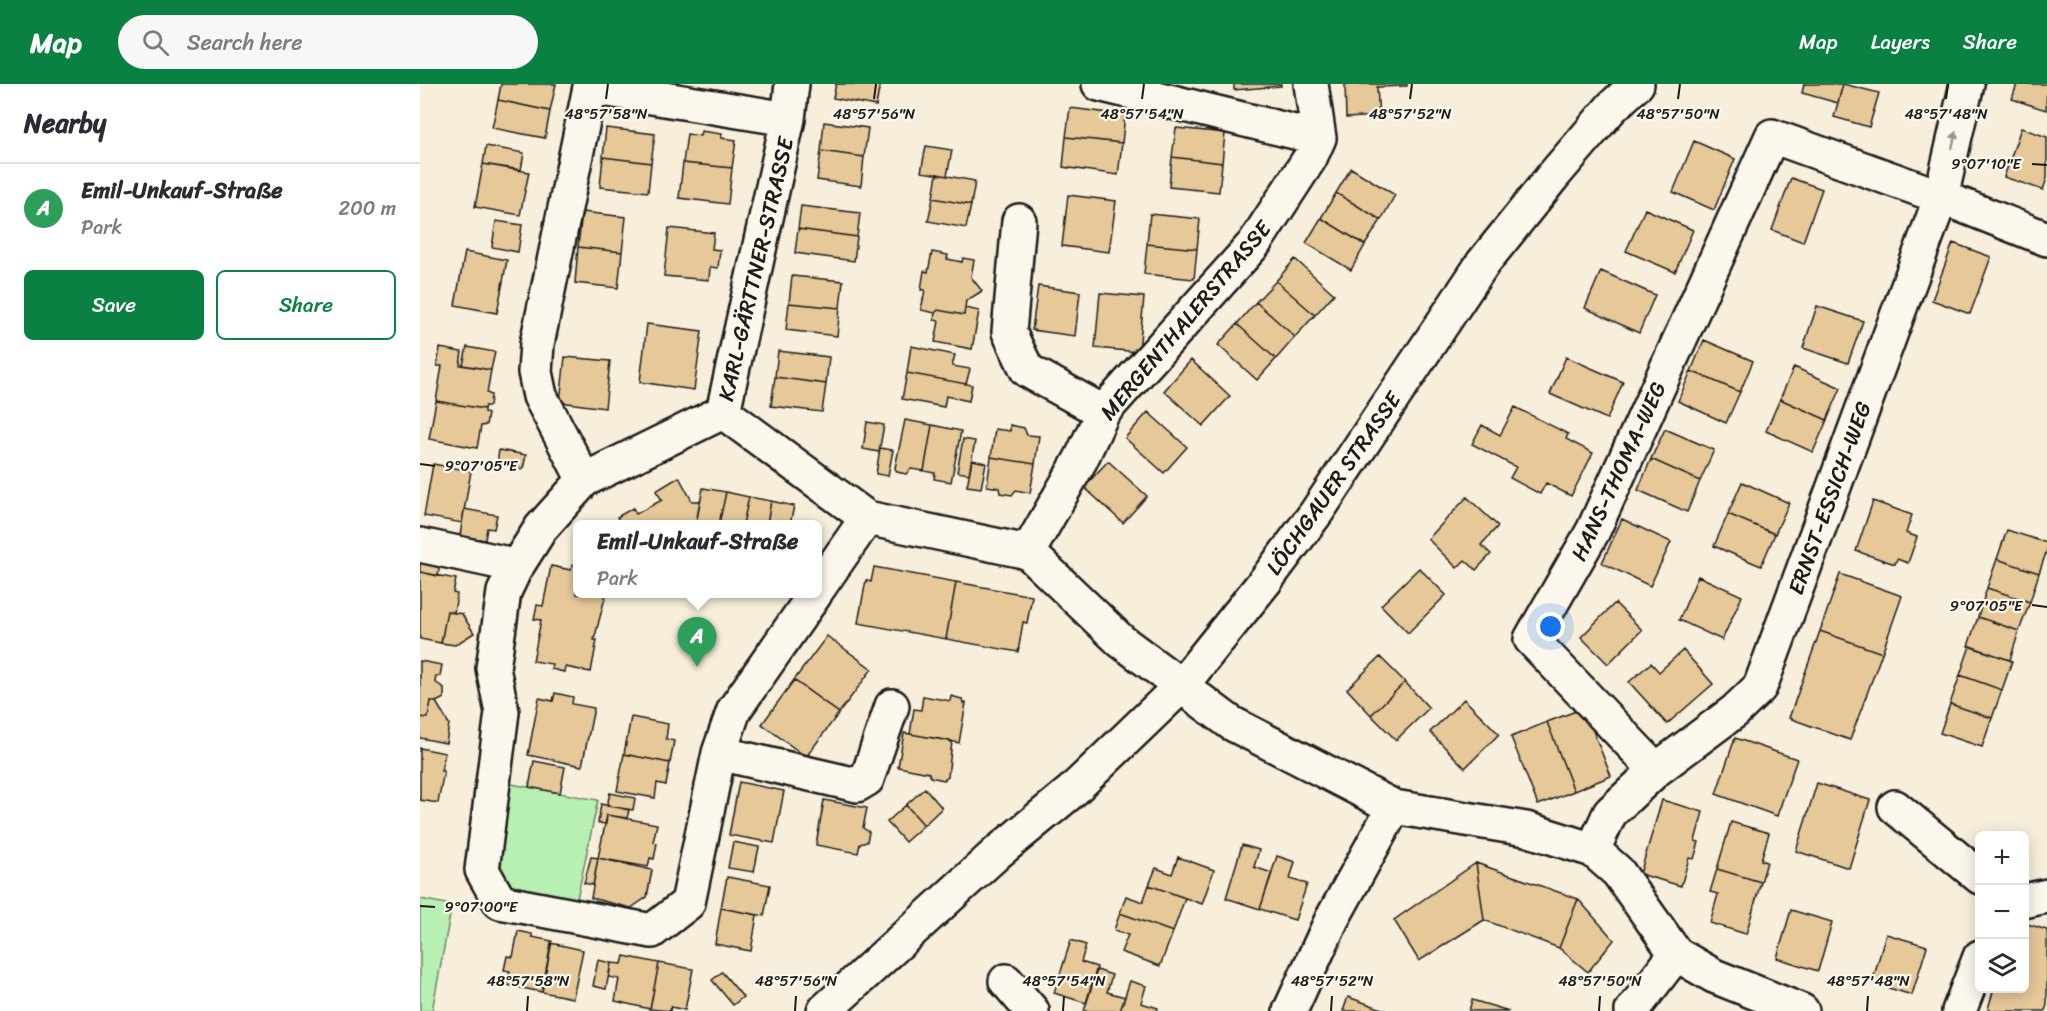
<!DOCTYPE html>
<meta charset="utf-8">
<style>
body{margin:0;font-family:Sriracha,sans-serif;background:#f7f7f7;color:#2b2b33}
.controls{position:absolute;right:18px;bottom:18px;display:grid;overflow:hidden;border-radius:9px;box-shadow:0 3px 15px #0003}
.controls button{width:54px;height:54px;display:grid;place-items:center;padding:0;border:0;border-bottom:2px solid #e1e1e2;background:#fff;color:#2b2b33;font:30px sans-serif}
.you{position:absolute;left:1131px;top:543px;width:21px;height:21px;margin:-15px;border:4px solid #fff;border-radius:50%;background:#1a73e8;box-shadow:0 0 0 9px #1a73e833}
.badge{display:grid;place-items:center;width:39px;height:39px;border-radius:50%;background:#0b8043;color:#fff;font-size:20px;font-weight:700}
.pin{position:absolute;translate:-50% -50px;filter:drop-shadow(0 2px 3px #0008)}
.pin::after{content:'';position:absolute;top:32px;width:21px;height:18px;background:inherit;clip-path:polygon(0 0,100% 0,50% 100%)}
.popup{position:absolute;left:153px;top:436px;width:249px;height:78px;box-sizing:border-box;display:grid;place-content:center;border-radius:9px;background:#fff;filter:drop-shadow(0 2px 4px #0005);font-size:20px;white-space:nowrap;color:#7c7c81}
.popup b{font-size:22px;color:#2b2b33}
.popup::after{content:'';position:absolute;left:50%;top:100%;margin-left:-12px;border:12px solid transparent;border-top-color:#fff}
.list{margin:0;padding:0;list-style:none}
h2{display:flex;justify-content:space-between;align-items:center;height:78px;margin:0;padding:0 24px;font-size:26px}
h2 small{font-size:20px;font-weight:400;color:#7c7c81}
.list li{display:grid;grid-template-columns:39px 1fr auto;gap:18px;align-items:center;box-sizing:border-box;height:90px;padding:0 24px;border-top:2px solid #e1e1e2}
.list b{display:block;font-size:22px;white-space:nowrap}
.list p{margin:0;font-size:20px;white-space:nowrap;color:#7c7c81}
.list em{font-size:20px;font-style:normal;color:#7c7c81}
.actions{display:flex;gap:12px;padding:18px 24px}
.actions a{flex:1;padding:14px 0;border:2px solid #0b8043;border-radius:9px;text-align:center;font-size:21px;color:#0b8043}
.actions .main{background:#0b8043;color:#fff}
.icon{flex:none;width:33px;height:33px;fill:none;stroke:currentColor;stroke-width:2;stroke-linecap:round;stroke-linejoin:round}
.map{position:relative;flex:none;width:1627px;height:927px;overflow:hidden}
header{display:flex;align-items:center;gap:36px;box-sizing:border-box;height:84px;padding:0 30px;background:#0b8043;color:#fff}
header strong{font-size:28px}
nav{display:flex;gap:33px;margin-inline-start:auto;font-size:21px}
.search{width:420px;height:54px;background:#f7f7f7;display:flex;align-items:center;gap:15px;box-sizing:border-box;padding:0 21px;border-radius:33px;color:#7c7c81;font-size:22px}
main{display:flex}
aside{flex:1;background:#fff}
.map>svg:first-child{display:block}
</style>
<header>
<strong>Map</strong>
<div class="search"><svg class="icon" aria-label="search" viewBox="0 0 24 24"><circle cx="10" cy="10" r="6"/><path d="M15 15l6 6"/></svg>Search here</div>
<nav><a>Map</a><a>Layers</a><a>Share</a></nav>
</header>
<main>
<aside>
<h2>Nearby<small></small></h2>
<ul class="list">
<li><span class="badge" style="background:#2e9e5b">A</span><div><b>Emil-Unkauf-Straße</b><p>Park</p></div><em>200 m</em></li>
</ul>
<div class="actions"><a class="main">Save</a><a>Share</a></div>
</aside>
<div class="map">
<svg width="1627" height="927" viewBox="0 0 1627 927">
<rect width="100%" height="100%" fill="#f7eedb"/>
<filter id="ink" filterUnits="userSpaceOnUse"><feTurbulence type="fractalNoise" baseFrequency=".0167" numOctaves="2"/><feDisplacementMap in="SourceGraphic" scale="12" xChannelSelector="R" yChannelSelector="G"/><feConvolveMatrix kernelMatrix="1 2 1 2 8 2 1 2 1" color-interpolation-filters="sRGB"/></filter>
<g filter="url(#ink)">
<path fill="#b8efb2" stroke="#6a8667" stroke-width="1.5" d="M86,699L178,716L155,824L94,812L71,779Z
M0,815L32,821L12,927H0Z"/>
<path fill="#e6c899" stroke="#1c1c1c" stroke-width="1.5" d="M81,0H136L130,27L78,16Z
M416,0H460L456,22L413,14Z
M814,0H861V2L814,6Z
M925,0H987V2L957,3L959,32L926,34Z
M1384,0H1423L1418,19L1382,9Z
M1423,0L1459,9L1449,43L1414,33Z
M1597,0H1627L1626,26L1592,15Z
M78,16L130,27L125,54L72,44Z
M650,24L705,31L702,59L646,53Z
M404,38L448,44L444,73L401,67Z
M186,44L235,50L231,79L183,73Z
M756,44L805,49L802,79L752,73Z
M1601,44L1627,53V94L1623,106L1584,93Z
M281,47L302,50L301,54L316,56L312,84L263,79L267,50L280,52Z
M646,53L702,59L698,91L643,83Z
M1274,57L1315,75L1294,126L1253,108Z
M66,62L104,69L101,86L63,80Z
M506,62L532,66L527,92L501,88Z
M401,67L444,73L441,102L397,96Z
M183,73L231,79L228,108L180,103Z
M752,73L802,79L799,108L749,103Z
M263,79L312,84L308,120L259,114Z
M63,80L109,88L100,131L55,123Z
M931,84L975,111L961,136L916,109Z
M517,90L555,97L551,121L513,114Z
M1371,94L1402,105L1383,158L1352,146Z
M916,109L961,136L945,161L901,134Z
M648,111L696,117L689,168L642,162Z
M513,114L551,121L546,144L508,137Z
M381,122L440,129L437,153L378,145Z
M1225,125L1273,146L1255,188L1206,167Z
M162,128L206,133L202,168L158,163Z
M730,130L780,135L777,165L727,160Z
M901,134L945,161L931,186L886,159Z
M76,137L102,141L98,168L72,163Z
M249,144L294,149L292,165L300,166L298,184L290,183L289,196L244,192Z
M378,145L437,153L434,177L375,169Z
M1533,159L1571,173L1550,230L1512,216Z
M727,160L777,165L774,195L724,190Z
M158,163L202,168L198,204L155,199Z
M45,168L87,176L77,229L35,221Z
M512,168L528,171L527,175L542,178L543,174L554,176L551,193L562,207L546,217L544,231L518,226L515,229L501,226L505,206H501L504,187L508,188Z
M875,175L914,210L895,231L856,197Z
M1181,187L1235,211L1219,249L1165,224Z
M372,192L423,197L420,224L369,219Z
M856,197L895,231L875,253L836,218Z
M618,202L660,208L655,252L612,246Z
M680,209L724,213L719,268L675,264Z
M836,218L875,253L856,275L817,240Z
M369,219L420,224L417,252L366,246Z
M1397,222L1443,237L1428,279L1383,264Z
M545,224L559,227L552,265L515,258L519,237L514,236L515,229L518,226L544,231Z
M227,240L282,247L274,306L220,298Z
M817,240L856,275L837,296L798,261Z
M1284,256L1333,277L1320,308L1271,287Z
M491,262L535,271L532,282L550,285L546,300L487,289Z
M47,263L75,268L71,286L43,281Z
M20,264L42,268L40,281L71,286L67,309L71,311L70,322H65L64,325L16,317L22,282H17Z
M358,267L409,273L406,300L355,293Z
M145,273L190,277L185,324L140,318Z
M1146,273L1203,298L1187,335L1130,310Z
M771,276L810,312L783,342L744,307Z
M1374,283L1421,304L1407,336L1360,315Z
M1271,287L1320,308L1306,339L1258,317Z
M487,289L552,301L549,317L526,312L524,323L482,315Z
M355,293L406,300L402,328L351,322Z
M1360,315L1407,336L1393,368L1346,347Z
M16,317L64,325V328L68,330L66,341L61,342L57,364L9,355Z
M1095,323L1148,350L1146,355L1173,369L1151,412L1126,399L1120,410L1090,394L1096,383L1052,360L1062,341L1080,351Z
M728,328L767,363L744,389L705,354Z
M485,336L512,341L504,387L491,385L486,390L477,388L475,384Z
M447,338L464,341L459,368L443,365Z
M512,341L541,347L531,398L514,395L515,389L504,387Z
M590,341L604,344L607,351L619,352L615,380L571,373L575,345L590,347Z
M1245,345L1294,366L1280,397L1231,375Z
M543,355L555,357L549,390L537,388Z
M460,364L473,366L468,392L456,390Z
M79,366L106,371L103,385L77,380Z
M571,373L615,380L610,409L596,406L592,411L580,409L579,404L567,402Z
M1231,375L1280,397L1267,428L1218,406Z
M552,376L566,379L561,404L547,402Z
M688,377L727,412L703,439L664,403Z
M13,380L51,387L42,439L4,432Z
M259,393L272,417H280L276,440H201L197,433L213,424L216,430L242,416L236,407Z
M1322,398L1369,419L1355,450L1308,430Z
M283,404L306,408L299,440H276Z
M306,408L329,413L323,440H299Z
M329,413L351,417L347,440H323Z
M1047,413L1078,442L1061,461L1071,470L1056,486L1045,476L1037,484L1008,455Z
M351,417L374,422L370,440H347Z
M1453,417L1492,431L1486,449L1497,453L1488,479L1477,475L1475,480L1436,467Z
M44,425L77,431L74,445L67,444L65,456L40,452Z
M1308,430L1355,450L1341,482L1294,462Z
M1202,435L1251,458L1230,502L1182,479Z
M1587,446L1627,459V466L1619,489L1577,475Z
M1577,475L1619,489L1610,518L1567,504Z
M0,476L20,480L18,492L0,488Z
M152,481L157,482V510H186L174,556H177L171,588L145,583L144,588L131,585L132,580L113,577L121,536L114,535L117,521L123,522L131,482L151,486Z
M454,483L536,498L526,555L438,539L446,496L451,498Z
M999,484L1026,511L988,549L961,521Z
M0,488L36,495L33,509L37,510L34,529L27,527L21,559L0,555Z
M1420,490L1482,512L1462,569L1400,547Z
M1278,492L1322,512L1302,556L1259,536Z
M536,498L612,512L607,539L603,538L598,568L526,555Z
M1567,504L1610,518L1599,547L1558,533Z
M1195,519L1222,546L1188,580L1161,553Z
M27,527L42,530L54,549L35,561L21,559Z
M1558,533L1599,547L1590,576L1548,562Z
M1400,547L1462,569L1430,656L1369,634Z
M407,552L452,585L419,629L374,596Z
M1550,562L1592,577L1582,606L1540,591Z
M1263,566L1293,600L1247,640L1209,598L1231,579L1239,588Z
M960,573L985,598L951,631L927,605Z
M0,577L22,581L20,592H16L15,598L24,604V614L16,618L11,617L8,634L0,633Z
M1540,591L1582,606L1572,634L1530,620Z
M374,596L419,629L386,673L342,640Z
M985,598L1009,624L976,656L951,631Z
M135,609L153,613L152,620L174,624L162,682L108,671L119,614L133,617Z
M503,612L530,617L531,612L542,615L543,619H546L539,659L490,650L494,625L501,626Z
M1044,615L1079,650L1045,684L1010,648Z
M11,617L16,618L29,640L26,659L0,654V633L8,634Z
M1530,620L1572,634L1562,663L1520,649Z
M1164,624L1191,692L1154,707L1127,638Z
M211,633L248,640L246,655L254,657L250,679L204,670Z
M1127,638L1154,707L1118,721L1091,653Z
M484,649L532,657L528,693L524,696L510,693L509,689L478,683Z
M1315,654L1377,675L1357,732L1296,710Z
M0,664L25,669L21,687H24L18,719L0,716Z
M204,670L250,679L246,701L237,699L235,714L197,707Z
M114,677L145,683L140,709L109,703Z
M319,698L364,707L354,759L309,751Z
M1397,699L1450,716L1429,784L1376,767Z
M505,704L522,724L504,741L486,721Z
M190,709L215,714L213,726L187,722Z
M404,716L447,724L443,744L449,748L447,758L440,760L438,769L396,761Z
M1242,716L1283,728L1275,757L1279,758L1274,775L1269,774L1261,802L1220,790Z
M181,720L209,726L207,734L187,731L186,740L178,739Z
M486,721L504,741L485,758L467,738Z
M187,731L237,740L233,758L237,759L234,775L230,774L228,783L178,774Z
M1311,738L1349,749L1341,776L1347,778L1341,798L1297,785Z
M313,758L339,763L334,788L308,784Z
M822,761L839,766L834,783L852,789L840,825L806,814Z
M857,772L875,778L870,795L887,800L875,836L840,825Z
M171,773L178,774L173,801L164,799Z
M758,773L794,786L782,820L729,801L736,784L752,790Z
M178,774L232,786L227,813L211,824L171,814Z
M1056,779L1064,836L999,877L974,836Z
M1056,779L1158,815L1139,864L1064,836Z
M1297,785L1341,798L1326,850L1290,839L1298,810L1290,808Z
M307,793L350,801L344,832L301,824Z
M729,801L765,814L753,848L700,829L706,812L723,818Z
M1158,815L1194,856L1168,888L1139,864Z
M301,824L337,831L331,867L295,860Z
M1371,826L1412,838L1398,887L1357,874Z
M700,829L753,848L740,882L701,868L708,851L694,846Z
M1604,839L1627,846V921L1625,927H1573L1568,925L1574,904H1604Z
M98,847L112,850V853L132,857L122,908L87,901L90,887L84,886L87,872L93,873Z
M1466,850L1507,862L1492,911L1452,899Z
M651,856L666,861L661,878L677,883L666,919L634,909Z
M131,859L163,866L153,914L122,908Z
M204,872L239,879L230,925L195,917L199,895L189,893L191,879L202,880Z
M178,876L191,879L186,905L173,902Z
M239,879L273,885L265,926L251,923L250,927L230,925Z
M677,886L692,891L687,908L705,913L700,927H664Z
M302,888L323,913L313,921L292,896Z
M710,897L726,902L721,919L738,924L737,927H700Z
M928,913L968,927H923Z
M1052,916L1089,927H1049Z"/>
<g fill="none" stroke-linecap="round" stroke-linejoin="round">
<defs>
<path id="minor" d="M372,0L368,35L303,328L447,434L608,468L701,557L811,639L974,723L1106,745L1173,766L1198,788L1256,870L1294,892L1382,927
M679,0L899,54
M599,137L589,248L607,286L683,328
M303,328L164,396L121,444L95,485L84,508L73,584L82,628L62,786L80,818L232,847L268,819L299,669L314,626L395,510
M164,396L120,312L115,288L117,260L170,3L368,35
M0,461L79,478L95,485
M608,468L661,375L683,328L834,160L890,74L899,54L891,0
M397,506L447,434
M299,669L437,701L447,695L472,622
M1236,686L1111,555L1173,447L1352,52L1521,113L1627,155
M1475,723L1560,793
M1173,766L1190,729L1236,686L1315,627L1340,603L1521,113L1547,0
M1604,817L1627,812
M586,897L612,927
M870,927L912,835L974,723
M1212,927L1256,870
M1539,927L1560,873"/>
<path id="major" d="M404,927L578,768L652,707L761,602L846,496L896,429L1063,179L1133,92L1192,23L1217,0"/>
</defs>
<use href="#minor" stroke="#1c1c1c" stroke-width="38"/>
<use href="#major" stroke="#1c1c1c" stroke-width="38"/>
<use href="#minor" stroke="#fbf7ec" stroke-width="33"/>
<use href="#major" stroke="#fbf7ec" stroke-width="33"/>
</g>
<defs><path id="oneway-solid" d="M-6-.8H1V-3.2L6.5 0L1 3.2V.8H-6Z" transform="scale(1.5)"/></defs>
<use fill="#97948e" href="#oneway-solid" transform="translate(1534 56) rotate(-77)"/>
</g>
<path fill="none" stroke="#1c1c1c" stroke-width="2" d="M186,15L188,0M454,15L456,0M722,15L724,0M990,15L992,0M1258,15L1260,0M1526,15L1528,0M1612,80L1627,81M0,380L15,382M1612,521L1627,523M0,822L15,823M107,927L108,912M375,927L376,912M643,927L644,912M911,927L912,912M1179,927L1180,912M1447,927L1448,912"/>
<g text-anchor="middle" stroke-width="4.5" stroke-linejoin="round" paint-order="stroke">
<g font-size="22" fill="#1c1c1c" stroke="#fbf7ec">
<text transform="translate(335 185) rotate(-77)" y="8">KARL-GÄRTTNER-STRASSE</text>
<text transform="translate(765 236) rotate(-50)" y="8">MERGENTHALERSTRASSE</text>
<text transform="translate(1198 387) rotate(-65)" y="8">HANS-THOMA-WEG</text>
<text transform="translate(913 399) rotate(-55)" y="8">LÖCHGAUER STRASSE</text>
<text transform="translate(1409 414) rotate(-70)" y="8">ERNST-ESSICH-WEG</text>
</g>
</g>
<g font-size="15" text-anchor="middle" fill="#1c1c1c" stroke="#fbf7ec" stroke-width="4.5" stroke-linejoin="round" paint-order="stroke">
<text x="186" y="35">48°57'58"N</text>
<text x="454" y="35">48°57'56"N</text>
<text x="722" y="35">48°57'54"N</text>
<text x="990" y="35">48°57'52"N</text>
<text x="1258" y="35">48°57'50"N</text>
<text x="1526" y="35">48°57'48"N</text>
<text x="1566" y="85">9°07'10"E</text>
<text x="61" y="387">9°07'05"E</text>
<text x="1566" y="527">9°07'05"E</text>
<text x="61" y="828">9°07'00"E</text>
<text x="108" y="902">48°57'58"N</text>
<text x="376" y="902">48°57'56"N</text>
<text x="644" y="902">48°57'54"N</text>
<text x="912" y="902">48°57'52"N</text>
<text x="1180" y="902">48°57'50"N</text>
<text x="1448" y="902">48°57'48"N</text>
</g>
</svg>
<div class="controls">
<button>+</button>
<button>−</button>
<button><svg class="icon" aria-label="layers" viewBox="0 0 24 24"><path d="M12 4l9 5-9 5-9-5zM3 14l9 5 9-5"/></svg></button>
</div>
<div class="you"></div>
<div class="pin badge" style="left:277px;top:583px;background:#2e9e5b">A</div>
<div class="popup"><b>Emil-Unkauf-Straße</b>Park</div>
</div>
</main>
